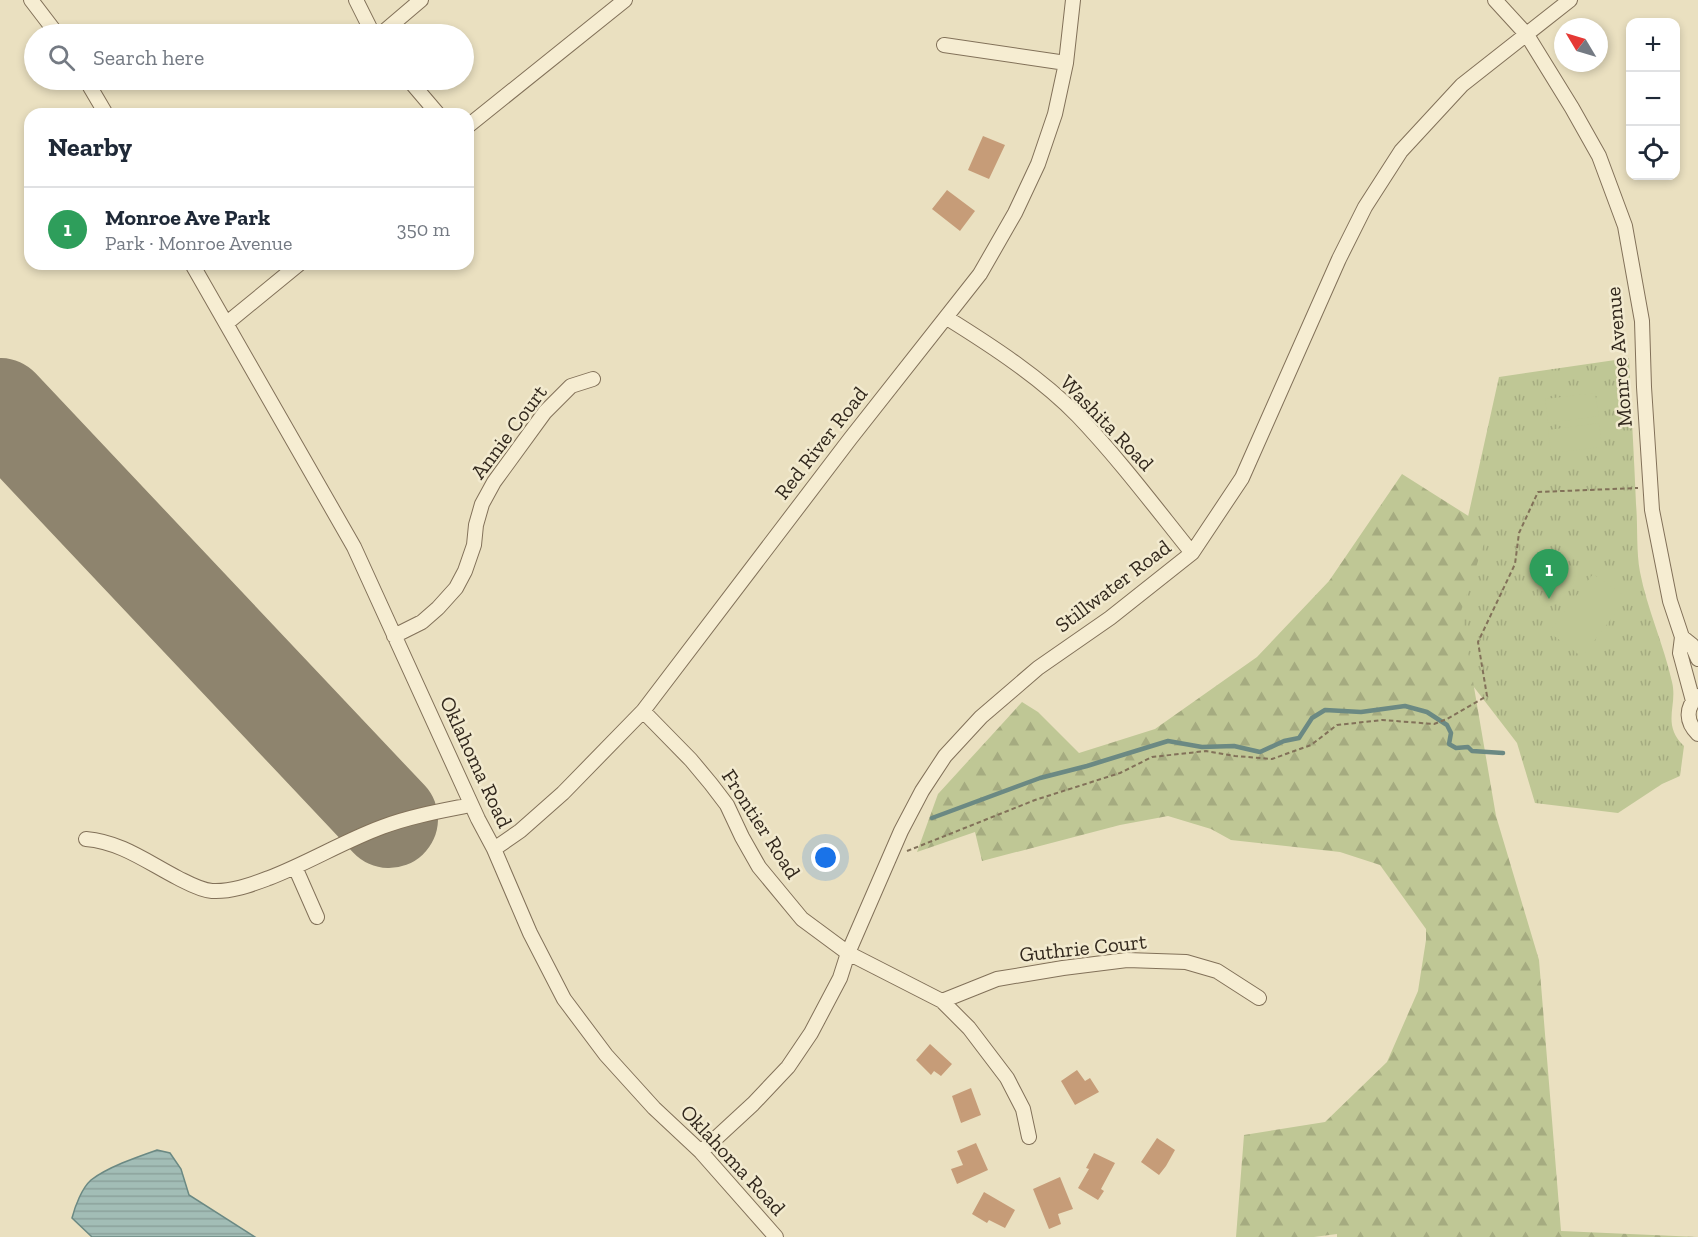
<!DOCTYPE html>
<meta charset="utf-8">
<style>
body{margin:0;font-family:"Zilla Slab",serif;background:#f6f6f7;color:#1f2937}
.controls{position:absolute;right:18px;top:18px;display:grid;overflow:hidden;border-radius:12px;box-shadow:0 3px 9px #0003}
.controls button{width:54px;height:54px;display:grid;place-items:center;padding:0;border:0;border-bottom:2px solid #e0e1e3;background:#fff;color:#1f2937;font:30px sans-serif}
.compass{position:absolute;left:1554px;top:18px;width:54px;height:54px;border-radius:50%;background:#fff;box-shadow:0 3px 9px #0003;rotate:308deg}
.you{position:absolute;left:826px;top:858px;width:21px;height:21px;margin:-15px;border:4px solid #fff;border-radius:50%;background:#1a73e8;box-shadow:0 0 0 9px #1a73e833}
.badge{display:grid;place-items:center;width:39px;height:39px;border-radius:50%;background:#d93025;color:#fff;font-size:20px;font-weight:700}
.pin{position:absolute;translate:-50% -50px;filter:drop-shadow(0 2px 3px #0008)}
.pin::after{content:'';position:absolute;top:32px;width:21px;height:18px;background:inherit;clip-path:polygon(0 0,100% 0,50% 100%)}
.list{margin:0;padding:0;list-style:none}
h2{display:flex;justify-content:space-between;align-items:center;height:78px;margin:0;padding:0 24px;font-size:26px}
h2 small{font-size:20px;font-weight:400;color:#747a83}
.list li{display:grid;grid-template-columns:39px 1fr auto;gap:18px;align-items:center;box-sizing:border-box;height:84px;padding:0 24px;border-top:2px solid #e0e1e3}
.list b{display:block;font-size:22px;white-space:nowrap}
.list p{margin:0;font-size:20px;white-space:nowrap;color:#747a83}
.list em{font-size:20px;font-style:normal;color:#747a83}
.icon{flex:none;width:33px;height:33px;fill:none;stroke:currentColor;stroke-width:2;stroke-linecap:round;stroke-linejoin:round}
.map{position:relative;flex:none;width:1698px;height:1237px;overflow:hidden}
.search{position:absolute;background:#fff;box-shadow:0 3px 9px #0003;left:24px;top:24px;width:450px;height:66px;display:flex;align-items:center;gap:15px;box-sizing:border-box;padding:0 21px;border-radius:33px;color:#747a83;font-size:22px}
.panel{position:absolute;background:#fff;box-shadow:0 3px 9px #0003;left:24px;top:108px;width:450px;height:162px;border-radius:18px}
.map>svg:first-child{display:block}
</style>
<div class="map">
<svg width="1698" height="1237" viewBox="0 0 1698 1237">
<defs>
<pattern id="grass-tufts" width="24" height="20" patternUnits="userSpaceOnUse" patternTransform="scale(1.5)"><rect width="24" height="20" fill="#bfc795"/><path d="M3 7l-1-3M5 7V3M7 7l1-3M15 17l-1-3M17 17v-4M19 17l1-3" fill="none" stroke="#a5ab80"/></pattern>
<pattern id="forest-firs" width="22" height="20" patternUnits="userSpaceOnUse" patternTransform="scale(1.5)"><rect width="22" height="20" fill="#bfc795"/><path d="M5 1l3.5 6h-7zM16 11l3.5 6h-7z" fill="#a5ab80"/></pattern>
<pattern id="water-rules" width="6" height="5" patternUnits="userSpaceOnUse" patternTransform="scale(1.5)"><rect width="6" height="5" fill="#a2bdb6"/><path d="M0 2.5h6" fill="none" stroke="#8ca29c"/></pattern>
</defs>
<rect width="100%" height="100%" fill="#eae0c0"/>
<path fill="url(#grass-tufts)" d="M1629,358C1631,406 1634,455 1636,504C1638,526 1636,550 1640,572C1647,609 1664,645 1672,682C1678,706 1661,724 1684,746L1680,776L1662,784L1618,813L1535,803L1517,743L1440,643L1499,377Z"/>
<path fill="url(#forest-firs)" d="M1402,474L1489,529L1461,611L1496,816L1539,960L1561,1231L1698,1237H1337V1234L1314,1237H1236L1244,1135L1325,1122L1387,1062L1418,991L1426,940V929L1380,865L1340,852L1231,840L1211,829L1168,816L1120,825L982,861L975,832L917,852L938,794L1022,702L1038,712L1079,753L1155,729L1257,657L1329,581Z"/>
<path fill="#bfc795" d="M1595,393L1599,416L1548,423L1545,399Z
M1599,423L1602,447L1551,453L1548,430Z
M1593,574L1627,598L1582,657L1549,632Z"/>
<path fill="url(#water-rules)" stroke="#6b8983" stroke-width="1.5" d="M157,1150L170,1153L181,1169L189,1195L255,1237H92L72,1218C75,1206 82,1188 91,1180C108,1167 137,1157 157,1150Z"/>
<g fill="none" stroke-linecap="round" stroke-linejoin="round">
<path stroke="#6b8983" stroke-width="4.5" d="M932,818L1040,778L1087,766L1168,741L1202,747L1234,746L1260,752L1284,741L1299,738L1312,718L1325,710L1361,712L1405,706L1427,712L1447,725L1451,733L1449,744L1456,748L1468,747L1472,751L1503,753"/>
<path stroke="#8e846e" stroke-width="98" d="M0,407L389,819"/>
</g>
<path fill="#c69c78" d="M983,136L1005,145L989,179L968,170Z
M947,190L975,211L960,231L932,209Z
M930,1044L952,1064L941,1076L934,1071L931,1075L916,1060Z
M1077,1070L1085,1081L1090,1078L1099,1092L1075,1105L1061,1081Z
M971,1088L981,1115L961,1123L952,1096Z
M1157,1138L1175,1150L1166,1166L1159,1175L1141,1162Z
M976,1143L988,1170L957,1184L951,1169L963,1165L957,1151Z
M1094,1153L1115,1163L1101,1189L1104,1191L1098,1200L1078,1188L1089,1169L1086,1168Z
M1060,1177L1073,1209L1058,1214L1061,1224L1049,1229L1033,1189Z
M984,1192L1015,1210L1005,1228L989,1220L987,1223L972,1214Z"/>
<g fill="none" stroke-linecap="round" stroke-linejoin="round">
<defs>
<path id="minor" d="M31,0L57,34
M356,0L373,34
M1495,0L1527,35L1572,108L1599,156L1625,226L1642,321L1644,387L1652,510L1670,601L1682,637L1680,653L1693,701
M381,34L421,0
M944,45L1066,63
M86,80L106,114
M409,80L438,114
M468,126L625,0
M192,264L354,547L478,819L494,849L530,933L564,999L606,1055L654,1108L701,1152L776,1237
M947,318C992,346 1041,378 1078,416C1119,459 1155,507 1192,553
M227,323L299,264
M394,636L422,622L438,608L456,588L465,571L474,545L476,525L482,504L494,482L545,412L571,386L593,379
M1682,637L1692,645L1698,659
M1698,696C1685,708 1686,722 1698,734
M643,711L691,760L711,784L727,805L742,837L759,867L802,919L848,953L942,1001L969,1028L1007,1078L1023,1109L1029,1137
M86,839C121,842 147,862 178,878C188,883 200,890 212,891C232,892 250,885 269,878C308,863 344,841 382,827C411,816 441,811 471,805
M494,849L520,831L563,793L643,711L850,439L980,274L1015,213L1038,164L1055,114L1066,63L1073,0
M295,867L317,917
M942,1001L997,979L1063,968L1127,960L1186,962L1217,971L1259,998
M701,1152L753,1104L788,1067L811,1033L840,978L848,953L901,831L922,791L945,756L981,717L1038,668L1110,618L1192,553L1242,478L1339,259L1365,207L1401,151L1462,85L1570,0"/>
</defs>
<use href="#minor" stroke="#827159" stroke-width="16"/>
<path stroke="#827159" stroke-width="2" stroke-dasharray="4.5 3" stroke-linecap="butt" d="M907,851L1035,800L1120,773L1152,757L1206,751L1235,756L1272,759L1311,745L1337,725L1382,720L1434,724L1447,719L1487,696L1478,642L1515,564L1519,533L1538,492L1638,488"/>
<use href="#minor" stroke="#f6edd2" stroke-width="14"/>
</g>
<g text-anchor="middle" stroke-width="5" stroke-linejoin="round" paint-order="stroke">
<g font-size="21" fill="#32281d" stroke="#f2eacf">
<text transform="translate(1619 357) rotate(-95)" y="7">Monroe Avenue</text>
<text transform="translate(1107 423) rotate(46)" y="7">Washita Road</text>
<text transform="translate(509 432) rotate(-53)" y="7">Annie Court</text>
<text transform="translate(821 443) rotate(-52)" y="7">Red River Road</text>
<text transform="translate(1113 586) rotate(-37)" y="7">Stillwater Road</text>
<text transform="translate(476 762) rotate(65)" y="7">Oklahoma Road</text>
<text transform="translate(761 824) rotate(57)" y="7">Frontier Road</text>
<text transform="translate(1083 948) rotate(-6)" y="7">Guthrie Court</text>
<text transform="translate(733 1160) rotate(47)" y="7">Oklahoma Road</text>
</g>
</g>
</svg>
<div class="controls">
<button>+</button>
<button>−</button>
<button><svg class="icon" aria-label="locate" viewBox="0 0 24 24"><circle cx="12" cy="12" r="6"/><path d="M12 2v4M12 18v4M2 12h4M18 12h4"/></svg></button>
</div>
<svg class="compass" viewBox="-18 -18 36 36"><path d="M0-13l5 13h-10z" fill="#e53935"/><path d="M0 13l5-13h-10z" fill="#747a83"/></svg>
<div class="you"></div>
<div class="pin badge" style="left:1549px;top:599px;background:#2e9e5b">1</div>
<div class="search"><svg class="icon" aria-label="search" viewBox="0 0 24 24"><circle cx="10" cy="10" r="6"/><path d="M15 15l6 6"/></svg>Search here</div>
<section class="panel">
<h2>Nearby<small></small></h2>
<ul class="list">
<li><span class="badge" style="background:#2e9e5b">1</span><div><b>Monroe Ave Park</b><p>Park · Monroe Avenue</p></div><em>350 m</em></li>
</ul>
</section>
</div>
